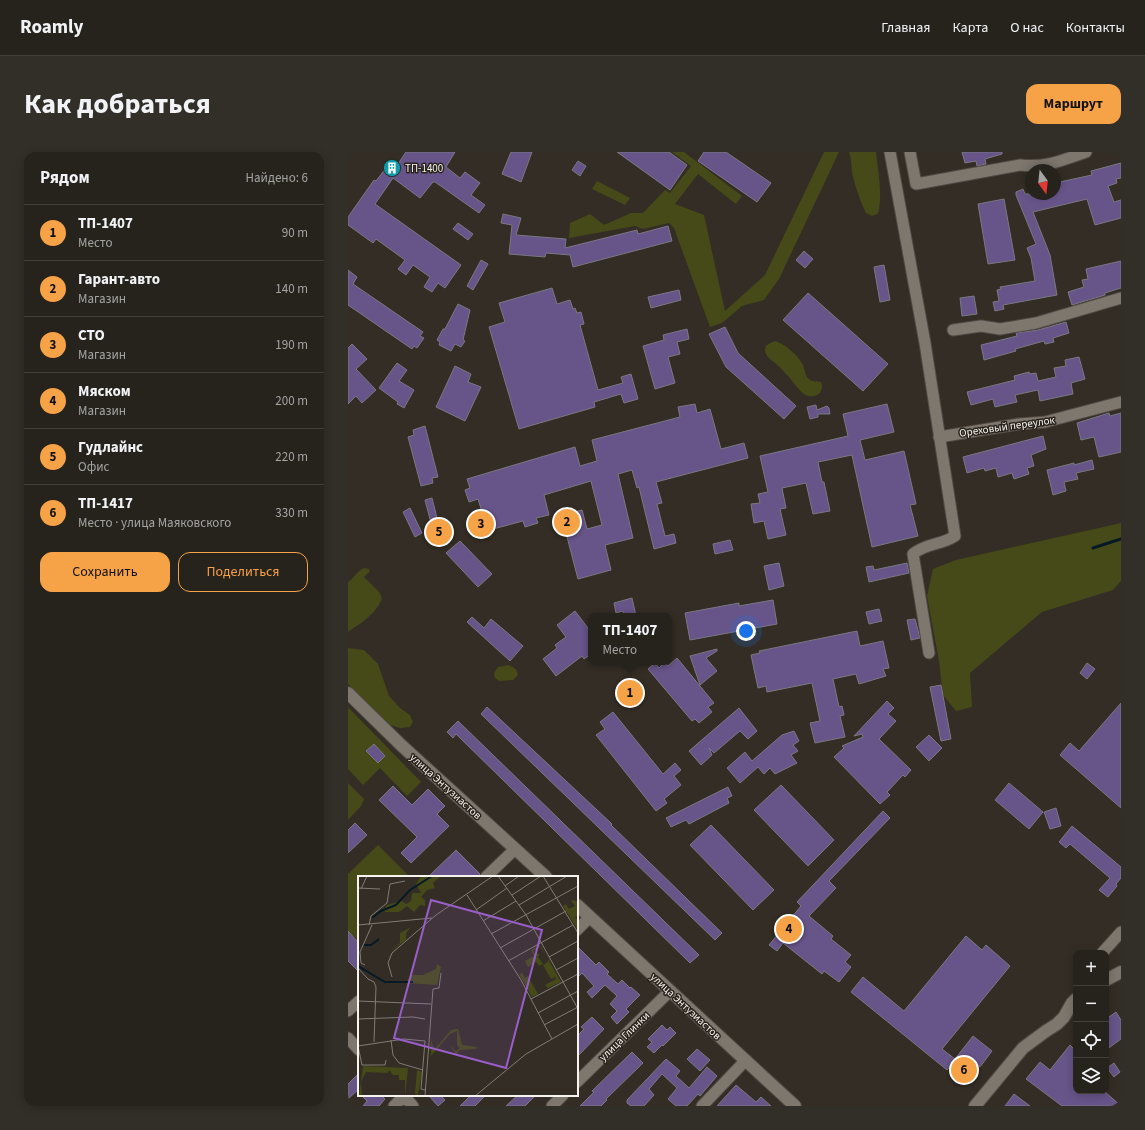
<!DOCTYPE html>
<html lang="ru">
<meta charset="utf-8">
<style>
body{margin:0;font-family:"Source Sans 3",sans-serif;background:#322f29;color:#f1f3f6}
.controls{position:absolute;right:12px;bottom:12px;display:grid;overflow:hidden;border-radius:8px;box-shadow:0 2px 10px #0003}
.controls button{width:36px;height:36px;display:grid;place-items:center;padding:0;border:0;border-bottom:1px solid #423f3b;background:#26221c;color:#f1f3f6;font:20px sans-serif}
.compass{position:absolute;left:677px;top:12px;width:36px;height:36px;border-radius:50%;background:#26221c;box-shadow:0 2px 10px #0003;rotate:165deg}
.you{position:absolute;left:398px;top:479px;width:14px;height:14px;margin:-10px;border:3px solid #fff;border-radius:50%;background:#1a73e8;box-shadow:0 0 0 6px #1a73e833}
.badge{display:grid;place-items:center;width:26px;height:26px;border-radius:50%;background:#f6a247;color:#111;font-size:13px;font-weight:700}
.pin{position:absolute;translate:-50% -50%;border:2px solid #fff;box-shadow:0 1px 4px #0006}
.popup{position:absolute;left:240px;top:461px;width:84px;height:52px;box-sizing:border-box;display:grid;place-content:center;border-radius:8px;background:#26221c;filter:drop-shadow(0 1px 3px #0005);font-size:13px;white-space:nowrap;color:#a4a4a3}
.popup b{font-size:15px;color:#f1f3f6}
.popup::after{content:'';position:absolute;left:50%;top:100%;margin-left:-8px;border:8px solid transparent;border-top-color:#26221c}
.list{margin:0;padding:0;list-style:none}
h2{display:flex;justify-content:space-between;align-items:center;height:52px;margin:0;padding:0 16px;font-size:17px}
h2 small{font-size:13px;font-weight:400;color:#a4a4a3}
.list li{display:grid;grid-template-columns:26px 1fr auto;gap:12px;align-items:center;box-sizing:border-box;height:56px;padding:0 16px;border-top:1px solid #423f3b}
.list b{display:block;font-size:15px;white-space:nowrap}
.list p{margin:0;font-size:13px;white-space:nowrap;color:#a4a4a3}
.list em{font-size:13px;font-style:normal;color:#a4a4a3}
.actions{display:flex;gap:8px;padding:12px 16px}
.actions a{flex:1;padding:9px 0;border:1px solid #f6a247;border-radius:12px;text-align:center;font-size:14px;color:#f6a247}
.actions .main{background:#f6a247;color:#111}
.icon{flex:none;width:22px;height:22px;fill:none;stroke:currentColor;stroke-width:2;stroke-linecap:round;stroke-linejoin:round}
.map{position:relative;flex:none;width:773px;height:954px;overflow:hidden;border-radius:12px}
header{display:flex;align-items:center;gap:24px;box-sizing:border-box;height:56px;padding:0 20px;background:#26221c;border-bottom:1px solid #423f3b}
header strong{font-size:19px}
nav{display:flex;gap:22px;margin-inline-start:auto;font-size:14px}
.intro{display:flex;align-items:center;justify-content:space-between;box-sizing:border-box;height:96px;padding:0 24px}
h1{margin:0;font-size:28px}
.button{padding:10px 18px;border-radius:12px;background:#f6a247;color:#111;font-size:14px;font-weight:700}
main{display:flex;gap:24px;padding:0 24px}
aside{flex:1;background:#26221c;border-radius:12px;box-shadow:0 2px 10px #0003}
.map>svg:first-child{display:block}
</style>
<header>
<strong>Roamly</strong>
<nav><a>Главная</a><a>Карта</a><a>О нас</a><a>Контакты</a></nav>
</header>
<div class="intro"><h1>Как добраться</h1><a class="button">Маршрут</a></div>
<main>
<aside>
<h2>Рядом<small>Найдено: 6</small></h2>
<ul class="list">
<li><span class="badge">1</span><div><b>ТП-1407</b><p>Место</p></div><em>90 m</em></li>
<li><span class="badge">2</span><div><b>Гарант-авто</b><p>Магазин</p></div><em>140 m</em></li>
<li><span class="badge">3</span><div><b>СТО</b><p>Магазин</p></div><em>190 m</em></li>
<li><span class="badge">4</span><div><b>Мяском</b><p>Магазин</p></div><em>200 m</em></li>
<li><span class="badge">5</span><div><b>Гудлайнс</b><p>Офис</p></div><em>220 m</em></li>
<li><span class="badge">6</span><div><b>ТП-1417</b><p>Место · улица Маяковского</p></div><em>330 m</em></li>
</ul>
<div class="actions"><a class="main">Сохранить</a><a>Поделиться</a></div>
</aside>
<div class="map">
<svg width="773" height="954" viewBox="0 0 773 954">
<rect width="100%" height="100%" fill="#332d25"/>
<path fill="#454a18" d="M324,0H336L394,44L388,52L350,22L327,52L356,63L377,159L417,123L476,0H491L431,127L416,148L394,154L374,171L362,175L326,76L321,71L295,77L287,74L221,86L222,71L242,62L256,73L283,61H295L317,38L322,41L343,14Z
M501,0H528C530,20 535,42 530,62L524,64L518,61C513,51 508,37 505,25C503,17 504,8 501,0Z
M249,29L282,46L277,53L244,37Z
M427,189C437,192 450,203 455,213C457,218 457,224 461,227C464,230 469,229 473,230C477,239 469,246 460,244C452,242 444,227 438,222C435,218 431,215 427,211C423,208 418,204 417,199C416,193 422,191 427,189Z
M773,371V429L765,438L694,460L622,521L624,555L608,559L595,543L591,509L579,444L585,417L608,408Z
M16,416L21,417L22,419L16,425L32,441L34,447C27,463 14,470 0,480V430C7,425 8,420 16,416Z
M0,496L16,498L30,512L41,544L52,556L62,563L65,570L62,575L52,576L42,573L0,532Z
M161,513L168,517L170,523L165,528L151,529L147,526L146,521L150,515Z
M0,555L73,630L59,644L32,616L15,633L0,617Z
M0,631L16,647L13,654L0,668Z
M30,693L62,725H11V789L5,783L0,788V722Z"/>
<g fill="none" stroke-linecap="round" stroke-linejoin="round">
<path stroke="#061a25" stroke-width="3" d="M745,396L773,387"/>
</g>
<path fill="#675489" stroke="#7b7882" d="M58,0H107L98,15L112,26L117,20L132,31L123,43L137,53L131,61L87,30H85L72,46L45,26L27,52L113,113L97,136L90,131L84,140L76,135L82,125L65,113L58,123L50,117L57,108L28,87L25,91L0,73V65L26,28L28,29L44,8L50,12Z
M163,0H184L173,30L164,26V25V26L154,22Z
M269,0H321L339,13L322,38Z
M356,0H378L423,31L409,50L350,9Z
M614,0H654V2L637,7L638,12L629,14L628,9L617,11Z
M230,9L238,14L232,24L224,18Z
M773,11V26L768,27L769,31L760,34L766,50L773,48V66L747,73L739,47L685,60L702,103L709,143L655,153L656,157L647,159L645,150L651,149L649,138L653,137L652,135L687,129L683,106L679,96L688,92L668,43V40L675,37L677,42H707V31L744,23L743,19Z
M656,47L667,108L640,112L630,52Z
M155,62L173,66L168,83L218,87L217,96L289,78L290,82L320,74L324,89L225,115L222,103L198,101L197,105L161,102L164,73L153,71Z
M110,71L125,82L120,88L105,77Z
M456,99L465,107L457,116L448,108Z
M133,108L140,112L125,138L119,134Z
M773,109V136L757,141V143L724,153L720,140L736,135L734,128L740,127L738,117Z
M536,113L542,148L532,150L526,115Z
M0,118L9,125L5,132L75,180L72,184L76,186L69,196L66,194L64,197L0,153Z
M204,136L209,152L222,148L225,157L227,156L229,161L233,160L236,172L232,173L250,238L275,231L273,225L283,222L290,247L276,251L273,242L246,250L247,255L171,277L141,175L157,170L151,151Z
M331,138L333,148L303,156L300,145Z
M460,141L540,212L515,239L435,168Z
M626,144L629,162L614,164L612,146Z
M110,152L122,158L115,188L117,189L113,195L107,192L103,199L91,193L92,190L89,188L95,177H97Z
M718,170L721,181L705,186L706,190L697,192L696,189L667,197L668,199L636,208L633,193L669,184L668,181L690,178Z
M377,175L390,201L448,254L436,267L378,215L361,182Z
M339,177L341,187L329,190L332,202L320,205L327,231L307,237L295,194L316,188L315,183Z
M4,192L19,207L8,217L28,238L14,251L8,244L0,252V196Z
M731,205L737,227L723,231L725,242L692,249L690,238L667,243L669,250L647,255L645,247L623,253L619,240L667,228L666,224L681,220L682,222L688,221L690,229L708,225L706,216L718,214L717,208Z
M49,211L59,218L51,229L66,238L56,256L49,252L50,250L31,236Z
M107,214L123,222L120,230L133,235L117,269L88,255Z
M347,252L349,261L362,257L373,297L396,291L400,306L308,330L314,351L309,352L317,384L326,382L328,391L306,397L291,335L289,336L284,318L270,322L285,386L257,393L263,418L230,427L218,381H216L211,364L234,358L239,377L254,373L243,329L196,343L201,363L188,366L190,371L177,375L175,369L134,380L130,364L135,363L130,347L121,350L117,338L122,336L119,327L227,295L232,314L249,309L244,288L332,265L330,255Z
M539,252L546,280L512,288L517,308L556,299L568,352L562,353L570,384L524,395L504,303L470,310L474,330H476L482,359L465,362L458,331L434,336L438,356L432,357L438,383L420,387L416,369L406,371L403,352L412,351L410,342L420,340L412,304L500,284L495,262Z
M468,253L469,258L479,254L481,256L482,262H470V265L462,267L459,255Z
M761,261L762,264L773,261V300L751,305L746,285L733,288L729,271Z
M77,274L90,325L84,326L85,331L73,334L60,285L66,283L65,278Z
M695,284L698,297L683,303L686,314L679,316L681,322L666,327L664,321L650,325L648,316L637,319L636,316L619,321L615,305Z
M744,308L746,317L728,321L730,327L716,330L718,339L705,343L699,318L726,311V313Z
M84,346L92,378L97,376L100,387L88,390L77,348Z
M62,356L74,381L67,385L55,360Z
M382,388L385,398L367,402L365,392Z
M112,389L144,422L130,435L98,401Z
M431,411L436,434L421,438L416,414Z
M559,411L561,421L521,430L518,415L525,414L526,418Z
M284,446L288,464H276L275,459L268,461L266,451Z
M425,448L429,472L342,488L337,461L391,451V454Z
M531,457L534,469L521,472L518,460Z
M227,459L243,480V502L236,507L234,504L208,524L195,507L209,496L207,493L218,485L209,473Z
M124,465L136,476L143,467L175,494L162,509L119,470Z
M567,467L572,486L563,488L559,468Z
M509,479L512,494L535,489L541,516L535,517L538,524L511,532L508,522L485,527L491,555L494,554L496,563L492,564L497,585L467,591L462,571L472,569L464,531L419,540L418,534L410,536L403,503L412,501L411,499Z
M369,497V499L358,506L369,519L352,533L342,504Z
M329,506L366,551L360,555L364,560L351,571L347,567L344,569L300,517L307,511L311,516L317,510L320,514Z
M739,511L747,517L739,527L732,521Z
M284,532L290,541L280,550L273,541Z
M593,533L603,587L593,589L582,535Z
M539,549L546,556L540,562L548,569L531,587L563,618L557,625L555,623L539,640L542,643L532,652L486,605L496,596L494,594L515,585L514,582L506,584Z
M773,551V656L712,603L722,591L731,599Z
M139,555L264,672L263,673L374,781L367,788L133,562Z
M391,556L409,579L400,587L392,579L366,601L361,596L364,603L353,613L341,599Z
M265,560L315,622L327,611L333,618L326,624L333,633L316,647L319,651L308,659L248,583L257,577L252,570Z
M110,569L351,803L342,811L108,582L105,586L99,580Z
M446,579L451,589L445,593L450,599L443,603L449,611L427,622L422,616L416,622L410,615L392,631L379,616L397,600L404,609L434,583Z
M581,583L594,596L581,609L568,595Z
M26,592L37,604L30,611L18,599Z
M661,631L695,660L681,677L647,648Z
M433,633L486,688L460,714L406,658Z
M45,634L64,653L80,637L97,654L89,662L101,674L63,711L53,701L69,685L31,648Z
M380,635L384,644L379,646L381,651L341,672L338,668L323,675L318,666Z
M708,656L713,674L702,677L696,660Z
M535,659L542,666L481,729L488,736L461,764L485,784L483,787L503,803L497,810L503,815L491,830L476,819L474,822L435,791L429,799L421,793L453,754L449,750Z
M7,671L19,683L0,701V678Z
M363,673L426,738L405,758L342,693Z
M724,674L773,715V726L768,732L769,734L760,745L751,738L762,726L722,692L718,696L711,690Z
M108,698L132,722L131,725H80Z
M0,779L11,791V820L0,809Z
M618,784L634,798L638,793L662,814L594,897L607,907L625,884L644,899L632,915L627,911L617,924L604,913L599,918L503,840L515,825L556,859Z
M229,794L248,813L251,810L261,820L259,822L270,832L274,828L282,836L283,835L292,843L278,857L281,860L269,872L263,865L269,859L262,852L269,844L257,833L244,846L239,840L246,834L234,821L229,826Z
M768,860L773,868V887L758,898V867Z
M244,865L256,877L229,905V884L236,877L233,875Z
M314,873L319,878L322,875L328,881L315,894L314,893L306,901L299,895L304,890L300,887Z
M722,893L728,899V939H756L773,954H714L678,927L692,910L702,918Z
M349,897L362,908L352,919L339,907Z
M284,900L295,911L258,947L259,948L253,954H232L246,940L244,939Z
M318,907L332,919L328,924L341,936L359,915L369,924L352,944L350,942L339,954H328L320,947L329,936L314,922L301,937L306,943L296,954H283L279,951V948Z
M766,911L772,920L766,925L759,916Z
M11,921V937L0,947V932Z
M388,933L408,950L413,945L423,954H369Z
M666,942L682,954H657Z
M13,943H33L37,947L31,954H15L19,949Z
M80,943H92L97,948L90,954Z
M123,943H138L127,954H112Z
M170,943H188L177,954H158Z"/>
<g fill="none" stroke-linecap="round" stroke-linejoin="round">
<defs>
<path id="street" d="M542,0L577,191L607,384C594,393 578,391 565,402L581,501
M562,0L568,32L672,13C698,16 715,8 738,0
M605,178L633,174L652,177L688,171L773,146
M591,285L671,272L697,270L773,250
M138,725L167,697
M229,778L242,765
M754,801L773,780
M0,859L11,849
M0,886L11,898
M229,930L322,839
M55,943L65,954
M46,954L57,943
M204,954L215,943
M354,954L398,908"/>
<path id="secondary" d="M0,541L53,593L198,725
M229,753L447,954
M758,828L773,820
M627,954L675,896L698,879L709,872L716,865L724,851L728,847"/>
</defs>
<use href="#street" stroke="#504a44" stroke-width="13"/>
<use href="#secondary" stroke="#504a44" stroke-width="14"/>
<use href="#street" stroke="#7e776e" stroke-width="11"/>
<use href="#secondary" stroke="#7e776e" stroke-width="12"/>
</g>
<defs>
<symbol id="building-disc" viewBox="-11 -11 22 22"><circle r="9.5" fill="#0f9aa8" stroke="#29231c"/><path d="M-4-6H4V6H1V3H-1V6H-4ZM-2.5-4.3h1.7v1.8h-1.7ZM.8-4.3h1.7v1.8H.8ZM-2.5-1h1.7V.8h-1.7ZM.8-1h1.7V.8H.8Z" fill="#fff"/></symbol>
</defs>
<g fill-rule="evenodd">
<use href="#building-disc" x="34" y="6" width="20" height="20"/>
</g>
<g text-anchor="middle" stroke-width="3" stroke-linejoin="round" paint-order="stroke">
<g font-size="11" fill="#f7f3ee" stroke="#29231c" text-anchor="start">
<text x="57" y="20">ТП-1400</text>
</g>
<g font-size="11" fill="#f7f3ee" stroke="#29231c">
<text transform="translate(659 274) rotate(-8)" y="4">Ореховый переулок</text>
<text transform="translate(98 634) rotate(42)" y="4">улица Энтузиастов</text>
<text transform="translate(338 854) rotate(43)" y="4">улица Энтузиастов</text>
<text transform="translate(276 884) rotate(-44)" y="4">улица Глинки</text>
</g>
</g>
<g transform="translate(10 724)">
<rect width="220" height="220" fill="#332d25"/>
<path d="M63,0H83L75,7L77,12L69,14L63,21L67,24V30L62,29L56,36L49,30L41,36H27L26,34L29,29L44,25L48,28L53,25L54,17H63L58,8ZM216,24L220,26V40L216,42L220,43V54L205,30L208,28L211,33L217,30L213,25ZM53,51L48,57V64L31,76L42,67V57ZM182,69L189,81L182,71L175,75L177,78H182L180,81L185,88L181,90L178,86L170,91L167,85L176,80L173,74ZM190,83L203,106L190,112L187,109L198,103L197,101L193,103L185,89L190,86ZM79,88L83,91L79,109L47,107L54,99H65L78,93ZM164,97L167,102L170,100L180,118L174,121L161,98ZM100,153L104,169L119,171L118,173L102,174L99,177L101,182L92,170L98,175L102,172L99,169V155L92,158L73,180V163L76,174L93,154ZM5,190L50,192L47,220V204H41V199H35L31,194L30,197L8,196L3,206L4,220H1ZM59,194L64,196L60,219L57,218Z" fill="#454a18"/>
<path fill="none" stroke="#061a25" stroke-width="2" d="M14,42L23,35L38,29L52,14L74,0M6,69H13L21,63M0,90L27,106H55"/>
<path fill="none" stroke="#817c75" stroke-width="1" d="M140,0L168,39L220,133M185,0L220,57M147,10L161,0M0,12L22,13M3,13L9,0M109,19L163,104L194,163M154,19L183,0M161,29L209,0M118,34L149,12M125,45L158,25M0,49L74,42M11,49L13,40L29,27L32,8L47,5M133,58L220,10M142,72L208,35M191,81L220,65M150,85L215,49M7,89L3,87L2,76L14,49M0,92L10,103L16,106L18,111L16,166M198,94L220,82M34,101L30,87L34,77L78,39L135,0M173,123L220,98M0,125L73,128M180,137L220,115M0,143L55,141L67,143M186,149L220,131M33,164L35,179L41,187L65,194M0,170L46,163L67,165L63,213L67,214M0,170L4,189H27L28,184M67,220L75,113L81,112L83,97M117,220L168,178L220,148"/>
<path fill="#9a5ecb" fill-opacity="0.15" stroke="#9a5ecb" stroke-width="2" d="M73,24L184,54L148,192L36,162Z"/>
<rect width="220" height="220" fill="none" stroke="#f7f3ee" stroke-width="2"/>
</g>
</svg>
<div class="controls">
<button>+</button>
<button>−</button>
<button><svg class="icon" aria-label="locate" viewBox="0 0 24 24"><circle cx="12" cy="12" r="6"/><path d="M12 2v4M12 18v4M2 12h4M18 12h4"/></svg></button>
<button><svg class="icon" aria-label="layers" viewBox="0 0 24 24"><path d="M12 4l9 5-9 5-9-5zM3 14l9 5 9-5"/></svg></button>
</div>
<svg class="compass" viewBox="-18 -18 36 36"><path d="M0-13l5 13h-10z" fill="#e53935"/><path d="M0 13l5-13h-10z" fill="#a4a4a3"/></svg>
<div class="you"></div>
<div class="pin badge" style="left:282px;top:541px">1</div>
<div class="popup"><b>ТП-1407</b>Место</div>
<div class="pin badge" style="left:219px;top:370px">2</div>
<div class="pin badge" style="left:133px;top:372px">3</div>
<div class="pin badge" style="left:441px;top:777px">4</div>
<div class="pin badge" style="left:91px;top:380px">5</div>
<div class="pin badge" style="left:616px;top:918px">6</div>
</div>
</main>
